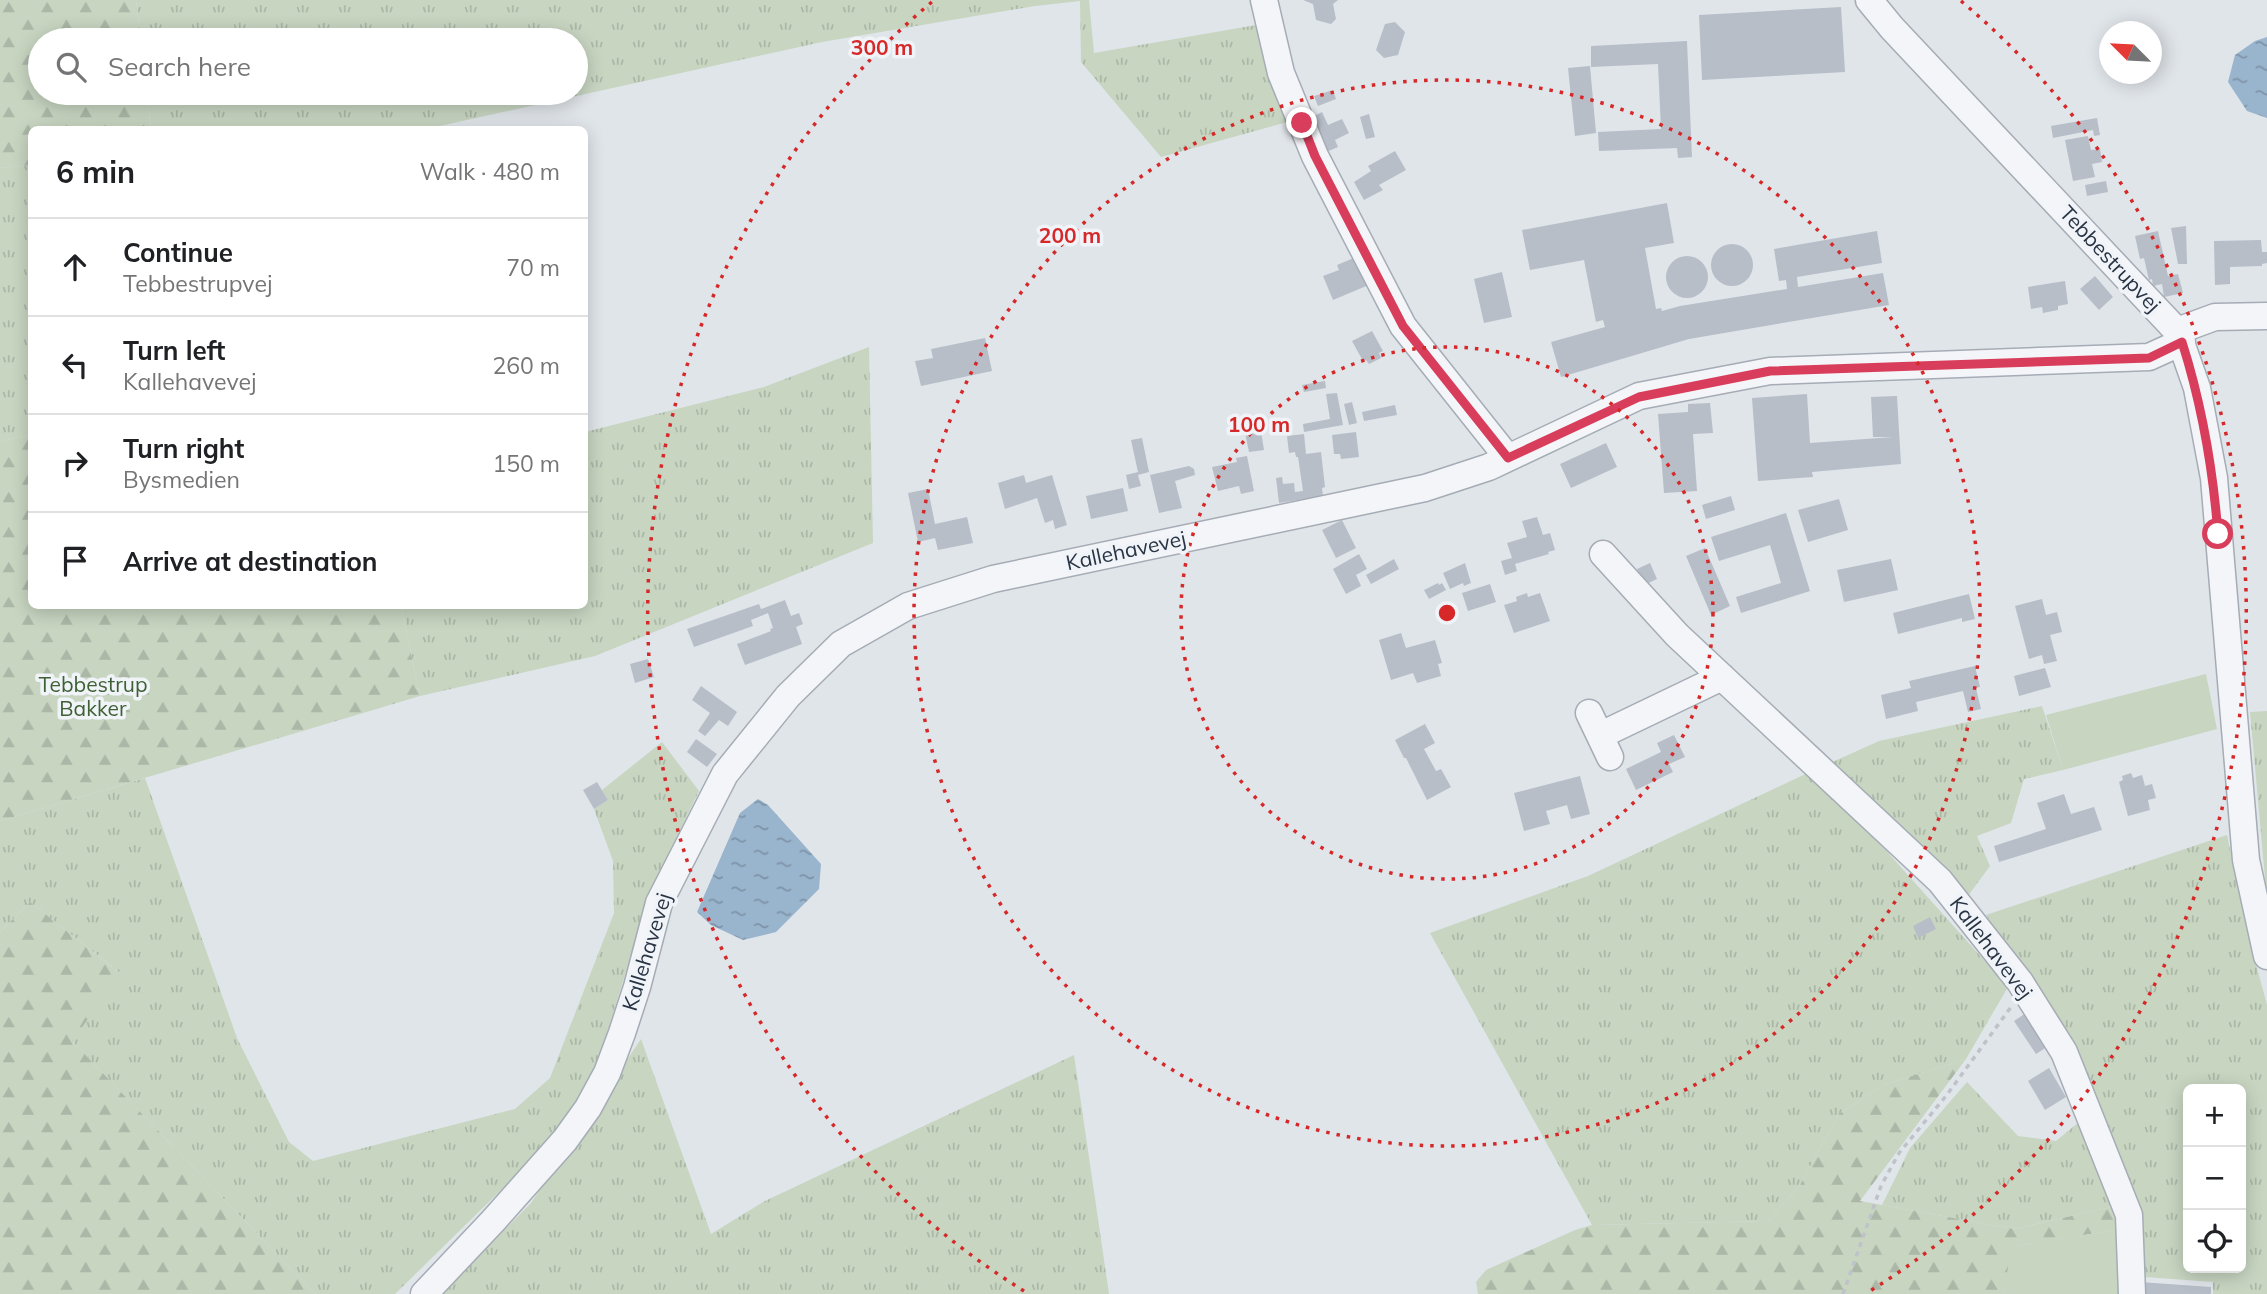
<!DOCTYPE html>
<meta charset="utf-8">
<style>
body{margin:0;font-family:Mulish,sans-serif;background:#f2f2f2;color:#202124}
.controls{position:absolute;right:21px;bottom:21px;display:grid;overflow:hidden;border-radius:10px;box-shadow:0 4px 18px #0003}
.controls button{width:63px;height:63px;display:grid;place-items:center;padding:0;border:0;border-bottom:2px solid #e0e0e0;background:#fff;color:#202124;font:35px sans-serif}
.compass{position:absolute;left:2099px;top:21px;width:63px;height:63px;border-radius:50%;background:#fff;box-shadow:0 4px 18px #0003;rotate:294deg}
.stop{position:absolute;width:21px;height:21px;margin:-16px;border:5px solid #d83d5b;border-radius:50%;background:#fff}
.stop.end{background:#d83d5b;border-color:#fff;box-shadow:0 2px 7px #0008}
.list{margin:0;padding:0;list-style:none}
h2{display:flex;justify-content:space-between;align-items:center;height:91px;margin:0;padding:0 28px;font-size:30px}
h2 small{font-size:23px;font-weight:400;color:#757577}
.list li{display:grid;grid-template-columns:46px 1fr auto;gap:21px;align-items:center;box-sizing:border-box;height:98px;padding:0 28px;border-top:2px solid #e0e0e0}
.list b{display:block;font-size:26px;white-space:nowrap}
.list p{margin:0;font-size:23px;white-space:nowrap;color:#757577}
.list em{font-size:23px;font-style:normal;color:#757577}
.icon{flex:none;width:38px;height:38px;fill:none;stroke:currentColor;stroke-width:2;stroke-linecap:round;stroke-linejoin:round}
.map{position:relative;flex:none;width:2267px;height:1294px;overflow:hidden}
.search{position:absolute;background:#fff;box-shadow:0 4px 18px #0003;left:28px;top:28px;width:560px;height:77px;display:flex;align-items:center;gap:18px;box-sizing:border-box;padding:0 24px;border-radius:38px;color:#757577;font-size:26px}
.panel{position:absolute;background:#fff;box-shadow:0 4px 18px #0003;left:28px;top:126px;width:560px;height:483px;border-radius:10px}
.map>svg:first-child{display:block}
</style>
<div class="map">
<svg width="2267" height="1294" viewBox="0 0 2267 1294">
<defs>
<pattern id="grass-tufts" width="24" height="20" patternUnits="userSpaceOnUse" patternTransform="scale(1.75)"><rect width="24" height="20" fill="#c7d5c1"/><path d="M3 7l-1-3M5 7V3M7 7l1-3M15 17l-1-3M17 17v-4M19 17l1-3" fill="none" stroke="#abb7a7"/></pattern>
<pattern id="forest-firs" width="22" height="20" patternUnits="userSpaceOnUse" patternTransform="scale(1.75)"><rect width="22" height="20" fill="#c7d5c1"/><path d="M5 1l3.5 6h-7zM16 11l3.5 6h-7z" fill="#abb7a7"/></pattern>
<pattern id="water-ripples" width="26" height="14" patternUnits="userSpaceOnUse" patternTransform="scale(1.75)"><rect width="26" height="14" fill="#99b4cd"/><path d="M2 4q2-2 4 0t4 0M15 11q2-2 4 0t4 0" fill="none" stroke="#7d93a8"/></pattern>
</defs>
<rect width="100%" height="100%" fill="#e0e5ea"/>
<path fill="url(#grass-tufts)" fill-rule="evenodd" d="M136,0H1089L1094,53L1262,24L1291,121L1161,157L1081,62L1080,1L1035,6L822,42L426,129H151L147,93H576V40H141Z
M31,165V434L0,442V168Z
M869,347L873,543L595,656L420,696L401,606H584L585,432L764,387Z
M2042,706L2063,770L2024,779L2011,823L1977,836L1990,866L1965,900L1828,764L1879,741Z
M2267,711V900L2250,712Z
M662,742L699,791L651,890L592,1082L546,1146L395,1294H315L71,1040L120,973L30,902L0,932V821L145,778L237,1038L289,1142L313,1161L515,1109L550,1078L614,913L613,861L594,809L608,800L602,790Z
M1814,770L2008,987L1966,1059L1883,1085L1839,1114L1800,1185L1768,1221L1592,1225L1430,933L1588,876Z
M2227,835L2247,931L2267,1005V1294H2213V1282L2145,1277L2136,1210L2067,1042L1986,915ZM2188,1089H2241V1268H2188Z
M641,1039L711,1234L765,1201L1074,1055L1109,1294H441L531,1203Z
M1967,1082L2018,1136L2056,1141L2084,1118L2115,1206L2014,1229L1882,1205L1910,1148Z"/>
<path fill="url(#forest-firs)" d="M0,0H136L141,40H40V93H147L151,129L32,130L31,165L0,168Z
M31,434L32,606H401L420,696L0,821V442Z
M30,902L121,974L72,1041L315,1294H0V932Z
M1966,1059L1860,1201L2014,1229L2115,1206L2126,1228L2012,1247L2004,1294H1478L1476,1282L1486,1270L1575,1230L1592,1225L1768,1221L1800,1185L1839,1114L1883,1085Z"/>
<path fill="#c7d5c1" d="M2206,674L2217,729L2063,770L2046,715Z
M2126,1228V1294H2004L2011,1247Z"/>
<path fill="url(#water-ripples)" d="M2267,37V118L2247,111L2228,82L2235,55L2255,41Z
M758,799L768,805L821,864L819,889L776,932L743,940L711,925L697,912L740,813Z"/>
<path fill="#b7bec8" d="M1303,0H1338L1333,4L1336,19L1331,24L1316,20L1313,4Z
M1841,7L1845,72L1702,80L1699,15Z
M1395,22L1405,32L1398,55L1384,58L1376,50L1385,24Z
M1687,41L1692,157L1678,158L1677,148L1599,151L1598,132L1661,129L1658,64L1591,67V46Z
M1590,66L1596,133L1575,136L1568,68Z
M1333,90L1336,99L1318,106L1314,96Z
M1322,112L1328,125L1342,119L1349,133L1335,140L1338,147L1324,153L1308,119Z
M1369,114L1375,137L1366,139L1360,117Z
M2097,118L2100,135L2094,136L2093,130L2053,138L2051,126Z
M2088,136L2091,150L2100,149L2102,162L2092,164L2095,177L2073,181L2065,140Z
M1395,151L1406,170L1379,185L1383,190L1364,200L1354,182L1371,171L1368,166Z
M2106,181L2108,192L2087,196L2085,185Z
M1667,203L1674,243L1645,248L1656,309L1661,308L1662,311L1680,306L1787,289L1786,280L1779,281L1774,249L1877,231L1882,263L1797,277L1798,287L1883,273L1889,305L1689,339L1561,377L1551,342L1605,327L1603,320L1596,322L1584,260L1530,270L1522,230Z
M2186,226L2187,264H2178L2171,228Z
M2158,231L2168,276L2178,274L2183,293L2164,297L2162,284L2153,286L2152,279L2149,280L2144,258L2140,259L2135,236Z
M2261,240L2262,252H2267V263L2262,264V266L2230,267V284L2215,285L2214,241Z
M1711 265a21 21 0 1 1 42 0a21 21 0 1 1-42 0Z
M1666 277a21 21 0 1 1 42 0a21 21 0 1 1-42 0Z
M1356,257L1371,284L1333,300L1323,276L1339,270L1337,265Z
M1502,272L1512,317L1484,323L1474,279Z
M2095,276L2113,297L2099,310L2080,289Z
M2065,281L2068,304L2058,306V310L2043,313L2042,307L2031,309L2028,287Z
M1372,331L1383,351L1379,353L1381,358L1369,364L1366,360L1363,361L1352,341Z
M985,338L992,371L921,386L915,361L933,358L931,349Z
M1325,381L1326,388L1304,392L1302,385Z
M1337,393L1343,425L1304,432L1303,424L1330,419L1326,394Z
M1807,394L1810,443L1893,437H1873L1871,397L1897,396L1901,464L1812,472L1813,477L1758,481L1752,398Z
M1352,402L1357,423L1349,425L1344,404Z
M1710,403L1713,433L1693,434L1697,491L1664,493L1658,414L1688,412V404Z
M1395,405L1397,415L1364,421L1362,412Z
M1260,425L1264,450L1249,452L1244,428Z
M1356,432L1359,457L1341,459L1340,454H1334L1332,435Z
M1304,434L1306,454L1321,452L1325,487L1322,488L1323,496L1279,503L1276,478L1282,477L1283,484L1294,483L1295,492L1303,491L1298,457H1296L1295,452L1289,453L1287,436Z
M1142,438L1149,472L1138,475L1141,486L1129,489L1126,475L1138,472L1131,440Z
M1606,443L1617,467L1571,488L1560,464Z
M1247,456L1254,491L1241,494L1239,486L1218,491L1212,467L1237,462L1236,458Z
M1189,466L1194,469L1195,475L1175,481L1182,508L1159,513L1150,475Z
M1024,475L1026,483L1052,475L1067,525L1055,529L1053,520L1045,523L1037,498L1005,509L998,483Z
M1123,488L1128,511L1091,519L1086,496Z
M928,489L935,524L967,517L973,543L938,550L935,538L918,542L908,493Z
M1731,496L1735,510L1706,519L1702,505Z
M1839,499L1848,530L1808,542L1798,510Z
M1786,513L1810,591L1741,613L1736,597L1781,583L1770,545L1719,561L1711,537Z
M1537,517L1543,535L1550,533L1555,550L1548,552L1549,554L1515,564L1517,571L1505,575L1501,561L1512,558L1507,543L1527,537L1522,521Z
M1342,520L1356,548L1336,558L1322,530Z
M1705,548L1730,606L1711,615L1686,556Z
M1359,554L1367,569L1356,575L1361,586L1346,594L1333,569Z
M1394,559L1399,569L1371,584L1366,575Z
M1891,559L1898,590L1844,602L1837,570Z
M1465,563L1471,583L1464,586L1463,583L1450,589L1443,573Z
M1650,563L1657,579L1644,585L1637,569Z
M1438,583L1439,585L1442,583L1446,590L1429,599L1424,590Z
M1490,584L1496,602L1468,611L1462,593Z
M1527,593L1528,597L1540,593L1550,621L1514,633L1504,605L1517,601L1516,597Z
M1969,594L1975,619L1962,622V618L1898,634L1893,613Z
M2042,599L2046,615L2057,612L2062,632L2050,635L2057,661L2044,664L2042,655L2029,659L2015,606Z
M785,600L791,616L799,613L803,624L796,627L802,644L745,665L737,644L771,631L770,629L773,628L768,613L751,620L753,626L694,647L687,629L759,604L761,609Z
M1401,633L1406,648L1435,640L1442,663L1438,664L1441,676L1417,683L1413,673L1391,680L1379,640Z
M648,659L654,677L635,683L630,664Z
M1975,666L1980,687L1976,688L1981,709L1968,712L1963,691L1916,702L1918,711L1886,719L1881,695L1911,688L1909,681Z
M2045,668L2051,687L2019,696L2014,676Z
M701,686L737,712L728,726L719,720L705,736L698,731L710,713L692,700Z
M1425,724L1435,743L1424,749L1436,771L1441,769L1451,787L1427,800L1406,758H1404L1395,740Z
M1674,735L1685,757L1669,764L1673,772L1636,790L1626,769L1661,752L1657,743Z
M696,739L717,754L707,767L687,752Z
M2131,773L2133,778L2142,775L2145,786L2152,784L2156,798L2148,800L2150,810L2128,816L2119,782L2123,780L2122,776Z
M1580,776L1590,814L1571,819L1567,805L1546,811L1550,824L1524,831L1514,793Z
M597,782L608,800L594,809L583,790Z
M2064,794L2071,814L2094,807L2102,830L1999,862L1994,846L2046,829L2037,803Z
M1930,917L1936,929L1918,938L1913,926Z
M2029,1011L2050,1045L2036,1054L2014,1021Z
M2049,1068L2066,1097L2045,1110L2028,1081Z
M2140,1282L2211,1287V1294H2139Z"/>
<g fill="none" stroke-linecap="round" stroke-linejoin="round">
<defs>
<path id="minor" d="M1264,0L1281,73L1315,156L1403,326L1508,458
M1869,0L1892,28L2177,331L2197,388L2214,478L2246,860L2267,956
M2177,331L2215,317L2267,316
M1603,554L1677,635L1940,881L2020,982L2064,1052L2129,1215L2132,1294
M1589,713L1610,757
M1601,735L1722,677
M424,1294L493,1221L565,1140L588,1108L607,1073L622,1033L637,987L659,903L725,774L788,696L841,644L908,606L993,579L1425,488L1489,467L1639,396L1770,371L2149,357L2182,342"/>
</defs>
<use href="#minor" stroke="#a5acb5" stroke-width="29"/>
<path stroke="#bfc3c9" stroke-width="3.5" stroke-dasharray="5 5" stroke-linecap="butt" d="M1843,1294L1881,1186L1899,1153L1946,1096L2011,1007"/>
<use href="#minor" stroke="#f4f5f8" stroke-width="26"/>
</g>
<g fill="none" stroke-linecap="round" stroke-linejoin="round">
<path stroke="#d83d5b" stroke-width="9" d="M1302,123L1315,156L1403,326L1508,458L1639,397L1770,371L2149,358L2182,342C2202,405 2213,469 2218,534"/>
</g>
<g fill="none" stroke="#d62828" stroke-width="3.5" stroke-dasharray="3.5 7">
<circle cx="1447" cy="613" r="266"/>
<circle cx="1447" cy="613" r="533"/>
<path d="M1024 1291A799 799 0 0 1 933 1M1961 1A799 799 0 0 1 1870 1291"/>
</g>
<g text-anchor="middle" stroke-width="7" stroke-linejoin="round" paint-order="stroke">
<g font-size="21" fill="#283343" stroke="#f0f4f8">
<text transform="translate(2110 259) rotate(47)" y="7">Tebbestrupvej</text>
<text transform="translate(1126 551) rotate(-12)" y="7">Kallehavevej</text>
<text transform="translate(1991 948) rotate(53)" y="7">Kallehavevej</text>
<text transform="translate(647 952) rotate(-73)" y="7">Kallehavevej</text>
</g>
<g font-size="21" fill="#3e6034" stroke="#f0f4f8">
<text x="93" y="692">Tebbestrup<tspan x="93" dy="24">Bakker</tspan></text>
</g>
</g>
<circle cx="1447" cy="613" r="10" fill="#d62828" stroke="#f0f4f8" stroke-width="3.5"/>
<g font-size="21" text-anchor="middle" font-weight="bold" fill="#d62828" stroke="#f0f4f8" stroke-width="7" stroke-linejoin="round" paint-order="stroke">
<text x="882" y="55">300 m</text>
<text x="1070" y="243">200 m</text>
<text x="1259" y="432">100 m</text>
</g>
</svg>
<div class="controls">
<button>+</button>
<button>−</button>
<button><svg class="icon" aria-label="locate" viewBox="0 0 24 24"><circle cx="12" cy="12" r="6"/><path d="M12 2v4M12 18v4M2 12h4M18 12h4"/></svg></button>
</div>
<svg class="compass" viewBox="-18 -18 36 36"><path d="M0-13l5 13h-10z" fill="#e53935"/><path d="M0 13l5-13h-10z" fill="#757577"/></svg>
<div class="stop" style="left:2218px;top:534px"></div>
<div class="stop end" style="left:1302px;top:123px"></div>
<div class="search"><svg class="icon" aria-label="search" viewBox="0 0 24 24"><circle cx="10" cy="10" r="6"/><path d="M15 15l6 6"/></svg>Search here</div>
<section class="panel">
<h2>6 min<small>Walk · 480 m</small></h2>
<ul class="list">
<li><svg class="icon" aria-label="ahead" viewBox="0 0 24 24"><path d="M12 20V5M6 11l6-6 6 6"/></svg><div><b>Continue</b><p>Tebbestrupvej</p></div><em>70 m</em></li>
<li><svg class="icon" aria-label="left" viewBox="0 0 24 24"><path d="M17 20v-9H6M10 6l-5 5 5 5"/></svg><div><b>Turn left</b><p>Kallehavevej</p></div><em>260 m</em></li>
<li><svg class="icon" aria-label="right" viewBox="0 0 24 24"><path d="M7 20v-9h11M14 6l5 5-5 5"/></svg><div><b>Turn right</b><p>Bysmedien</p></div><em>150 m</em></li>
<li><svg class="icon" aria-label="arrive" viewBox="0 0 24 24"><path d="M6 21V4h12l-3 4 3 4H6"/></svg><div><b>Arrive at destination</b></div></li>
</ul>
</section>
</div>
